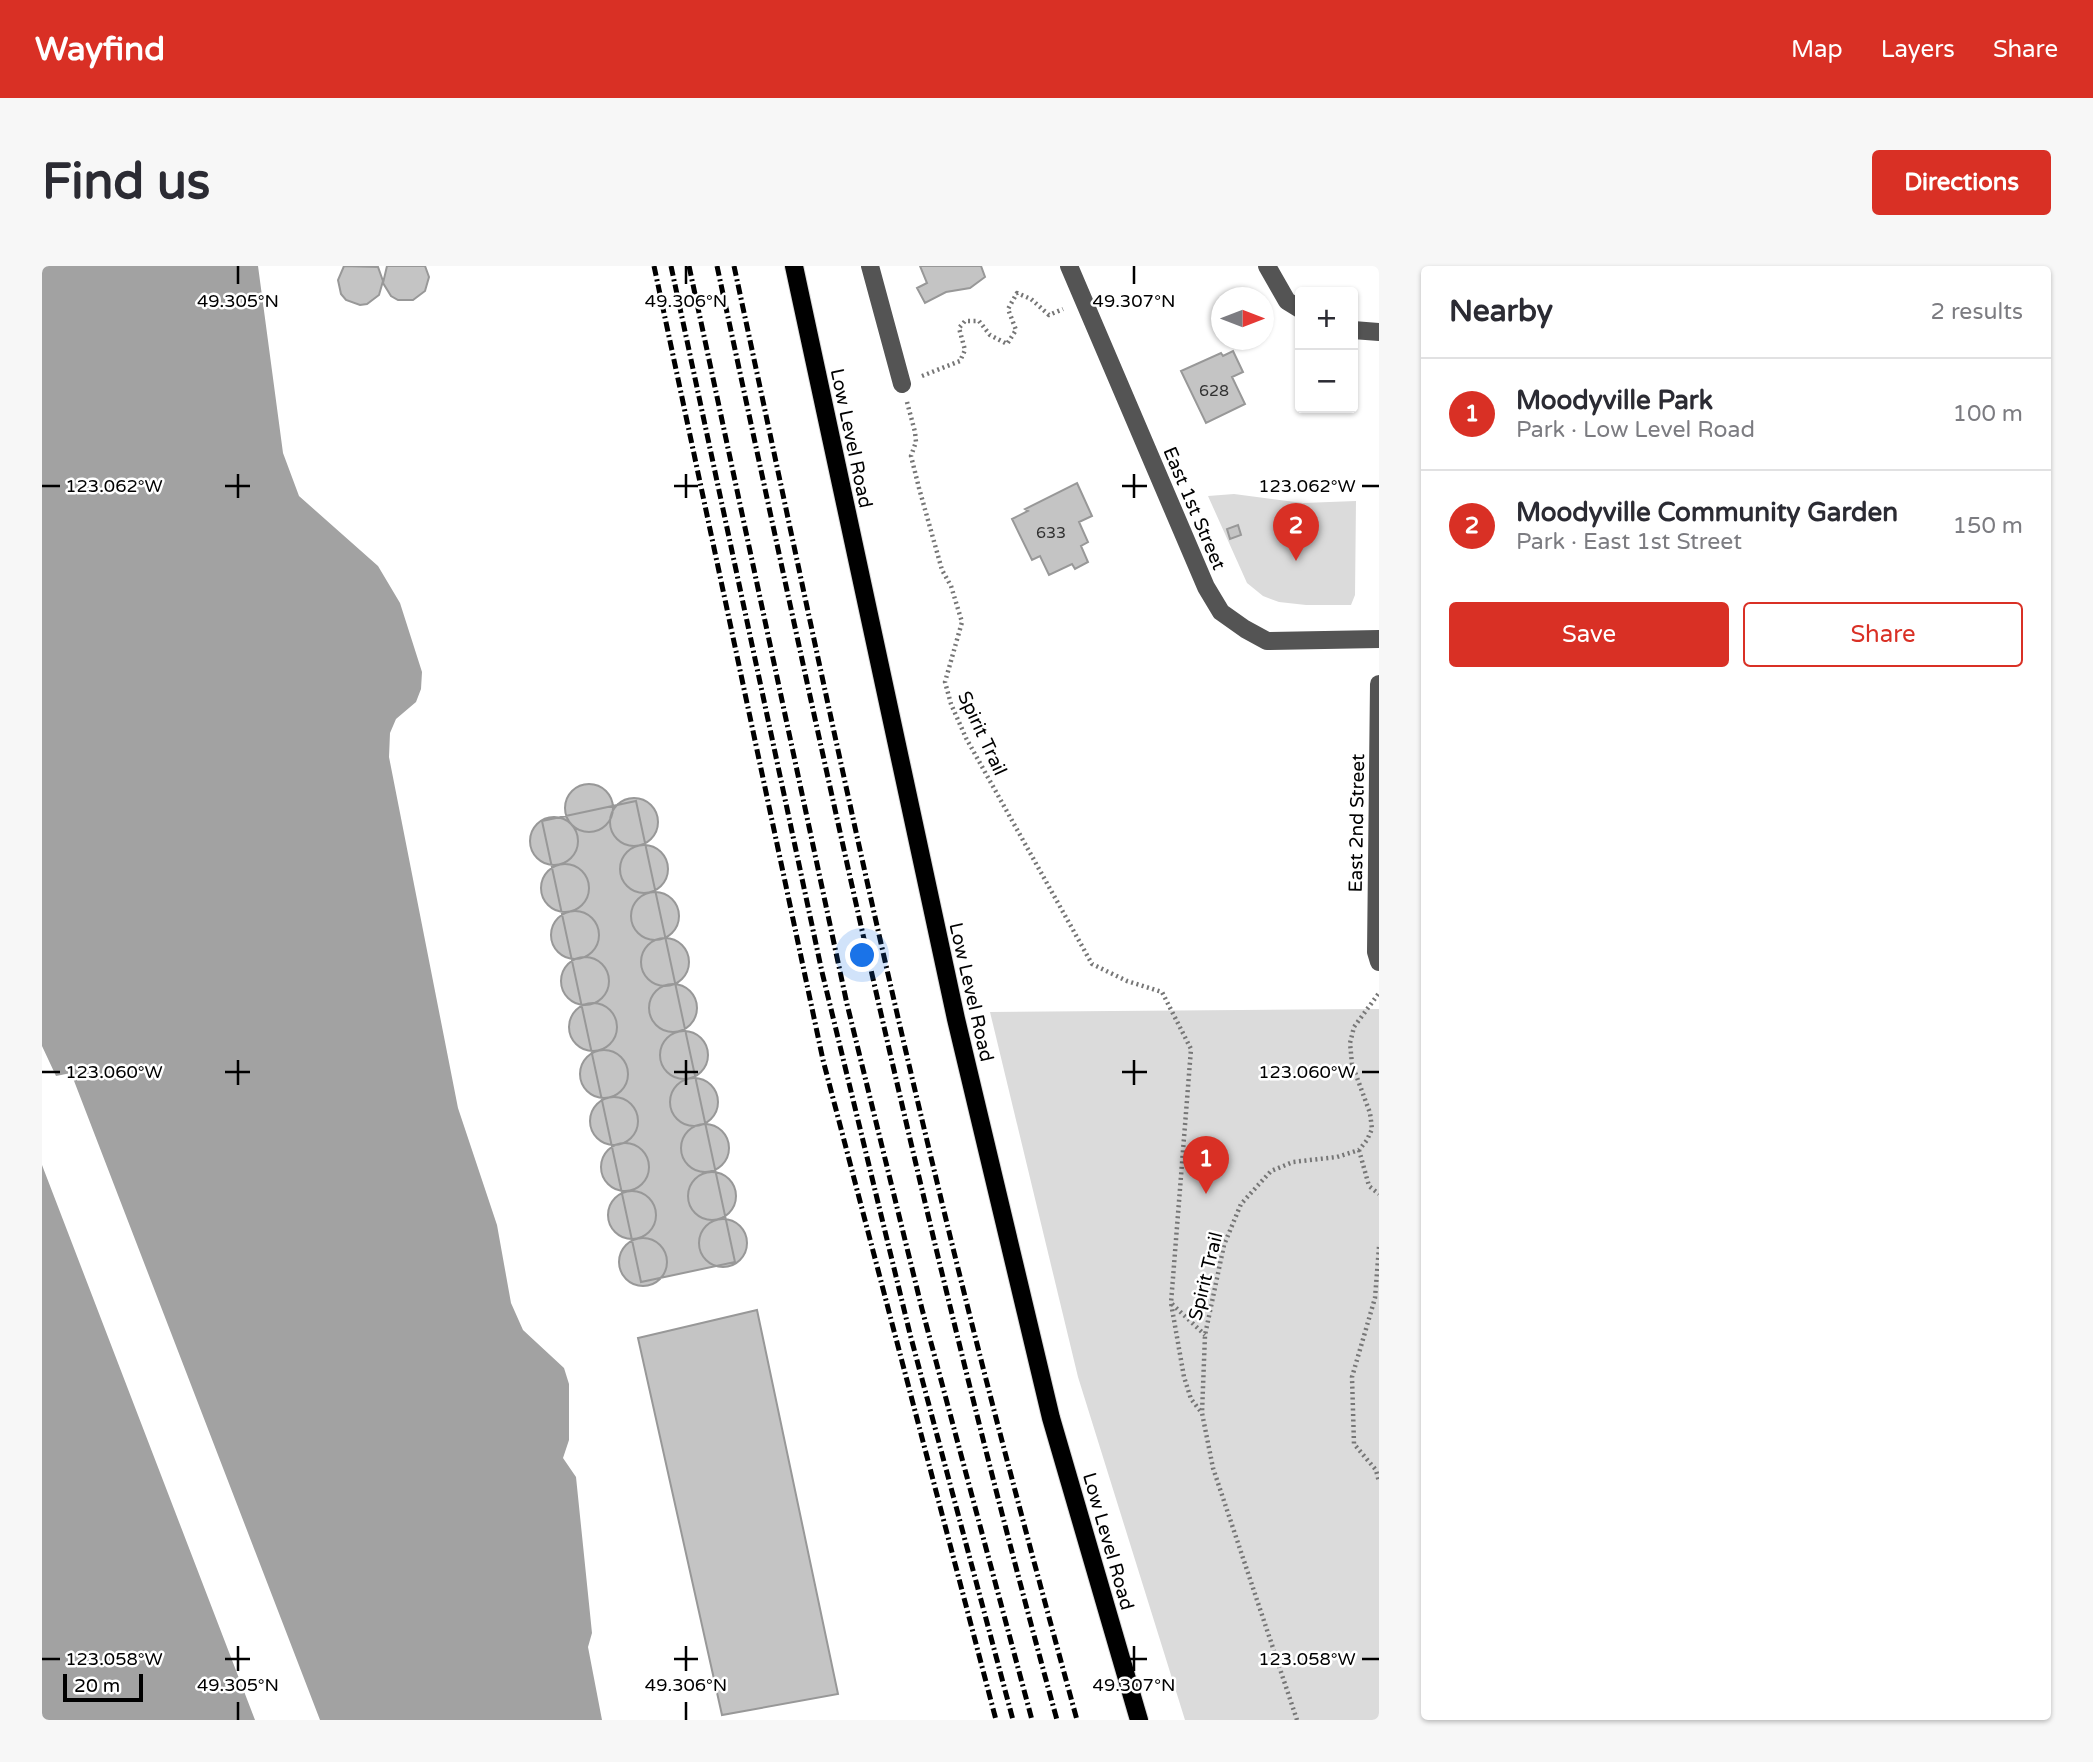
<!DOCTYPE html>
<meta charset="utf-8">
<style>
body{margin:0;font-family:"Varela Round",sans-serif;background:#f7f7f7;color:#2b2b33}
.controls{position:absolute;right:21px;top:21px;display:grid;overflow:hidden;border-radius:7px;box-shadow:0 2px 5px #0004}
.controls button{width:63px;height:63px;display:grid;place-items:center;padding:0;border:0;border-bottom:2px solid #e1e1e2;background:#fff;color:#2b2b33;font:35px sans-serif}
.compass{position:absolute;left:1169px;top:21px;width:63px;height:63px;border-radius:50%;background:#fff;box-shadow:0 2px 5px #0004;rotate:90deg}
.scale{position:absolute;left:21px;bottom:18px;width:80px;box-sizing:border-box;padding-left:7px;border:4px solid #000;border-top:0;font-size:19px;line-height:24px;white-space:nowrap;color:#000;-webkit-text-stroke:5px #fff;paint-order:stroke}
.you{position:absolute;left:821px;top:690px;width:24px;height:24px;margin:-18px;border:5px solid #fff;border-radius:50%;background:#1a73e8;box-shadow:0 0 0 10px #1a73e833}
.badge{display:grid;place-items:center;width:46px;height:46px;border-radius:50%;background:#d93025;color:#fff;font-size:23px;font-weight:700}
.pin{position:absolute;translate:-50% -58px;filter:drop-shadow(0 2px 4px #0008)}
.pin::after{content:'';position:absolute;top:37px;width:24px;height:21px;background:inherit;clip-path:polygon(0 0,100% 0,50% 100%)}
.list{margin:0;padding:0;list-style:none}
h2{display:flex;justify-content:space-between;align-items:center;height:91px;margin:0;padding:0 28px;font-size:30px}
h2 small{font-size:23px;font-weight:400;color:#7c7c81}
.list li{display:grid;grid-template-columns:46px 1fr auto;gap:21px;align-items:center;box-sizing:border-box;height:112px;padding:0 28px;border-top:2px solid #e1e1e2}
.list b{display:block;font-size:26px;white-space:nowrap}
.list p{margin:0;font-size:23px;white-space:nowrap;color:#7c7c81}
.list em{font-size:23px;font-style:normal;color:#7c7c81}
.actions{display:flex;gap:14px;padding:21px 28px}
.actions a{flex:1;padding:16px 0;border:2px solid #d93025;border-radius:7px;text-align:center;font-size:24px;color:#d93025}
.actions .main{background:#d93025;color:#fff}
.map{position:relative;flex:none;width:1337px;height:1454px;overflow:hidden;border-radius:7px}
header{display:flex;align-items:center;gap:42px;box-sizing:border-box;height:98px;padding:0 35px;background:#d93025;color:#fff}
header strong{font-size:33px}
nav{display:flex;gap:38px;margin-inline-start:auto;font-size:24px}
.intro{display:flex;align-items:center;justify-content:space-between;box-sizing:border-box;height:168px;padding:0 42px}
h1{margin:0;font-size:49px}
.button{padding:18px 32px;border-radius:7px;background:#d93025;color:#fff;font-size:24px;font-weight:700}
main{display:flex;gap:42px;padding:0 42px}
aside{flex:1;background:#fff;border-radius:7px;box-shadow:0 2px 5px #0004}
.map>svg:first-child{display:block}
</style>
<header>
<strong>Wayfind</strong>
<nav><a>Map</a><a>Layers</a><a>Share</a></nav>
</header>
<div class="intro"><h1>Find us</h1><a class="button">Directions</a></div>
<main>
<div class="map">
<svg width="1337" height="1454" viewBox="0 0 1337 1454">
<rect width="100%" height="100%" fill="#fff"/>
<path fill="#dbdbdb" d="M1192,228L1261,237L1314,235L1313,329L1309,339H1264L1237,336L1221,330L1205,317L1166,230Z
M1337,743V1454H1143L1036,1111L948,746Z"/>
<path fill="#a2a2a2" d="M0,0H232L263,189L276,215L321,269L357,297L397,414L366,484L419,744L489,1049L529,1096L540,1182L582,1454H0Z"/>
<path fill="#fff" d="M216,0H236L266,188L279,213L324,267L360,295L373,322L400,413L392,445L374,470L370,484L422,743L493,1048L504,1064L532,1093L538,1107L543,1182L586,1454H560L546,1381L550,1367L534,1211L521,1192L527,1174V1118L522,1102L481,1064L469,1037L455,959L416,842L347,491L348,467L354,453L374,436L379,423L380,406L358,337L336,300L257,230L241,187Z
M0,780L14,810L29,807L278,1454H213L0,899Z"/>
<path fill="#c4c4c4" stroke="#989898" stroke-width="2" d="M302,0L336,1L341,15L337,29L325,38L318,39L304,34L299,28L296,14Z
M345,0H383L387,11L383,25L371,34H356L349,30L341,17Z
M878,0H939L943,11L928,22L904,26L883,37L875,22L885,17Z
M1191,85L1201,106L1190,111L1203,138L1164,157L1139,105L1179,87L1181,90Z
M1035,217L1050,250L1037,256L1046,276L1039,280L1046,296L1033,303L1030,298L1007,309L998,290L990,294L970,253L986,245L983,243Z
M1196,259L1199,269L1188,273L1185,263Z
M523 542a24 24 0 1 1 48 0a24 24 0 1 1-48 0Z
M568 556a24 24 0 1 1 48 0a24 24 0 1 1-48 0Z
M594,535L693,996L599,1016L500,555Z
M488 575a24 24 0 1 1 48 0a24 24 0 1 1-48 0Z
M578 603a24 24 0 1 1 48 0a24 24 0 1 1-48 0Z
M499 622a24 24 0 1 1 48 0a24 24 0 1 1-48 0Z
M589 650a24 24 0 1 1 48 0a24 24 0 1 1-48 0Z
M509 669a24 24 0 1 1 48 0a24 24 0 1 1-48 0Z
M599 696a24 24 0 1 1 48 0a24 24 0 1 1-48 0Z
M519 715a24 24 0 1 1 48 0a24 24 0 1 1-48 0Z
M607 742a24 24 0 1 1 48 0a24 24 0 1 1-48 0Z
M527 761a24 24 0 1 1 48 0a24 24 0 1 1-48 0Z
M618 789a24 24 0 1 1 48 0a24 24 0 1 1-48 0Z
M538 808a24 24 0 1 1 48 0a24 24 0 1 1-48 0Z
M628 836a24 24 0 1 1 48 0a24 24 0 1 1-48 0Z
M548 855a24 24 0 1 1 48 0a24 24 0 1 1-48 0Z
M639 882a24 24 0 1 1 48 0a24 24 0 1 1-48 0Z
M559 901a24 24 0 1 1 48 0a24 24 0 1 1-48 0Z
M646 930a24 24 0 1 1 48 0a24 24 0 1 1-48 0Z
M566 949a24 24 0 1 1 48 0a24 24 0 1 1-48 0Z
M657 977a24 24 0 1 1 48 0a24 24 0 1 1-48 0Z
M577 996a24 24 0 1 1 48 0a24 24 0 1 1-48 0Z
M715,1044L796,1428L680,1449L596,1072Z"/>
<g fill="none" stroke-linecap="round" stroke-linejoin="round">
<defs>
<path id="major" d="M752,0L914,753L1009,1152L1097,1454"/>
</defs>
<use href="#major" stroke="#dbdbdb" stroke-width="20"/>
<path stroke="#767676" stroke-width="4.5" stroke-dasharray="2 3.5" stroke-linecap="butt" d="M880,110L918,95L923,84L917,62L923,55H937L948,69L965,78L974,64L966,43L975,27L989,33L1007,49L1021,43
M865,136L873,166L874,176L869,190L877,222L900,304L909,320L920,356L903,416L909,438L924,472L1050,698L1085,715L1120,726L1149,783L1129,1037L1142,1111L1149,1133L1160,1147
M1317,884L1327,920L1337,928
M1337,981L1333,1032L1310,1111L1312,1178L1334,1204L1337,1216
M1130,1038L1163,1069
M1255,1454L1171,1202L1160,1147L1163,1069L1182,979L1199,938L1229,905L1251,896L1295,891L1317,884L1325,874L1330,863L1328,847L1310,798L1308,777L1312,761L1337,727"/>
<path stroke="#545454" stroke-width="18" d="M828,0L860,118
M1027,0L1164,321L1179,346L1203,363L1225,375L1337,373
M1225,0L1245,35L1258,43
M1311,64L1337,66
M1337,418L1334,686L1337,696"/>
<use href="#major" stroke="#000" stroke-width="18"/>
<path stroke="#000" stroke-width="5" stroke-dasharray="10 3.5 2 3.5" stroke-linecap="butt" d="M612,0L781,794L954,1454
M629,0L780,706L868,1068L971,1454
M647,0L805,738L880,1043L990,1454
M675,0C780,487 883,974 1015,1454
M692,0C758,306 821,612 895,916C938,1096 986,1275 1035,1454"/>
</g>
<path fill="none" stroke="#000" stroke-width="2.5" d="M196,0V18M644,0V18M1092,0V18M196,208V232M644,208V232M1092,208V232M0,220H18M183,220H208M632,220H656M1080,220H1105M1320,220H1337M196,794V819M644,794V819M1092,794V819M0,806H18M183,806H208M632,806H656M1080,806H1105M1320,806H1337M196,1380V1405M644,1380V1405M1092,1380V1405M0,1393H18M183,1393H208M632,1393H656M1080,1393H1105M1320,1393H1337M196,1436V1454M644,1436V1454M1092,1436V1454"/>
<g text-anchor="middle" stroke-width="5" stroke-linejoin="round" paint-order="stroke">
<g font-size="16" fill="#313131">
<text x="1172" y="130">628</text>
<text x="1009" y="272">633</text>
</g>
<g font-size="19" fill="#000" stroke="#fff">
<text transform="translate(810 172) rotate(78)" y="7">Low Level Road</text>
<text transform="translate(1153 242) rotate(67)" y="7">East 1st Street</text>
<text transform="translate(941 467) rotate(65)" y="7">Spirit Trail</text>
<text transform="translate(1314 557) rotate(-89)" y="7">East 2nd Street</text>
<text transform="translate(930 726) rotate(77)" y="7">Low Level Road</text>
<text transform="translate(1163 1010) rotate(-76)" y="7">Spirit Trail</text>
<text transform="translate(1067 1275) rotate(74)" y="7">Low Level Road</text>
</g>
</g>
<g font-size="18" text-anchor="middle" fill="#000" stroke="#fff" stroke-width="5" stroke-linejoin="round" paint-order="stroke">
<text x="196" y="41">49.305°N</text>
<text x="644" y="41">49.306°N</text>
<text x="1092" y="41">49.307°N</text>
<text x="1265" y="226">123.062°W</text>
<text x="72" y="226">123.062°W</text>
<text x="1265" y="812">123.060°W</text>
<text x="72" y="812">123.060°W</text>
<text x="72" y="1399">123.058°W</text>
<text x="1265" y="1399">123.058°W</text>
<text x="196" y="1425">49.305°N</text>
<text x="644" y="1425">49.306°N</text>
<text x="1092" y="1425">49.307°N</text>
</g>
</svg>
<div class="controls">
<button>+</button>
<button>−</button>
</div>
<svg class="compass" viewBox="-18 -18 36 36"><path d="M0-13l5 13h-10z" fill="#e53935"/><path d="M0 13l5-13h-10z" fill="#7c7c81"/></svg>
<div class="scale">20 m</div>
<div class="you"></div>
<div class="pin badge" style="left:1164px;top:928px">1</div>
<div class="pin badge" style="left:1254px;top:295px">2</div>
</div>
<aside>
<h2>Nearby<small>2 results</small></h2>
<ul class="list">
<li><span class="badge">1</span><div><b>Moodyville Park</b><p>Park · Low Level Road</p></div><em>100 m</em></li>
<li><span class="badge">2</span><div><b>Moodyville Community Garden</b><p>Park · East 1st Street</p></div><em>150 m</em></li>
</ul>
<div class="actions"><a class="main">Save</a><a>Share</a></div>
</aside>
</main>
